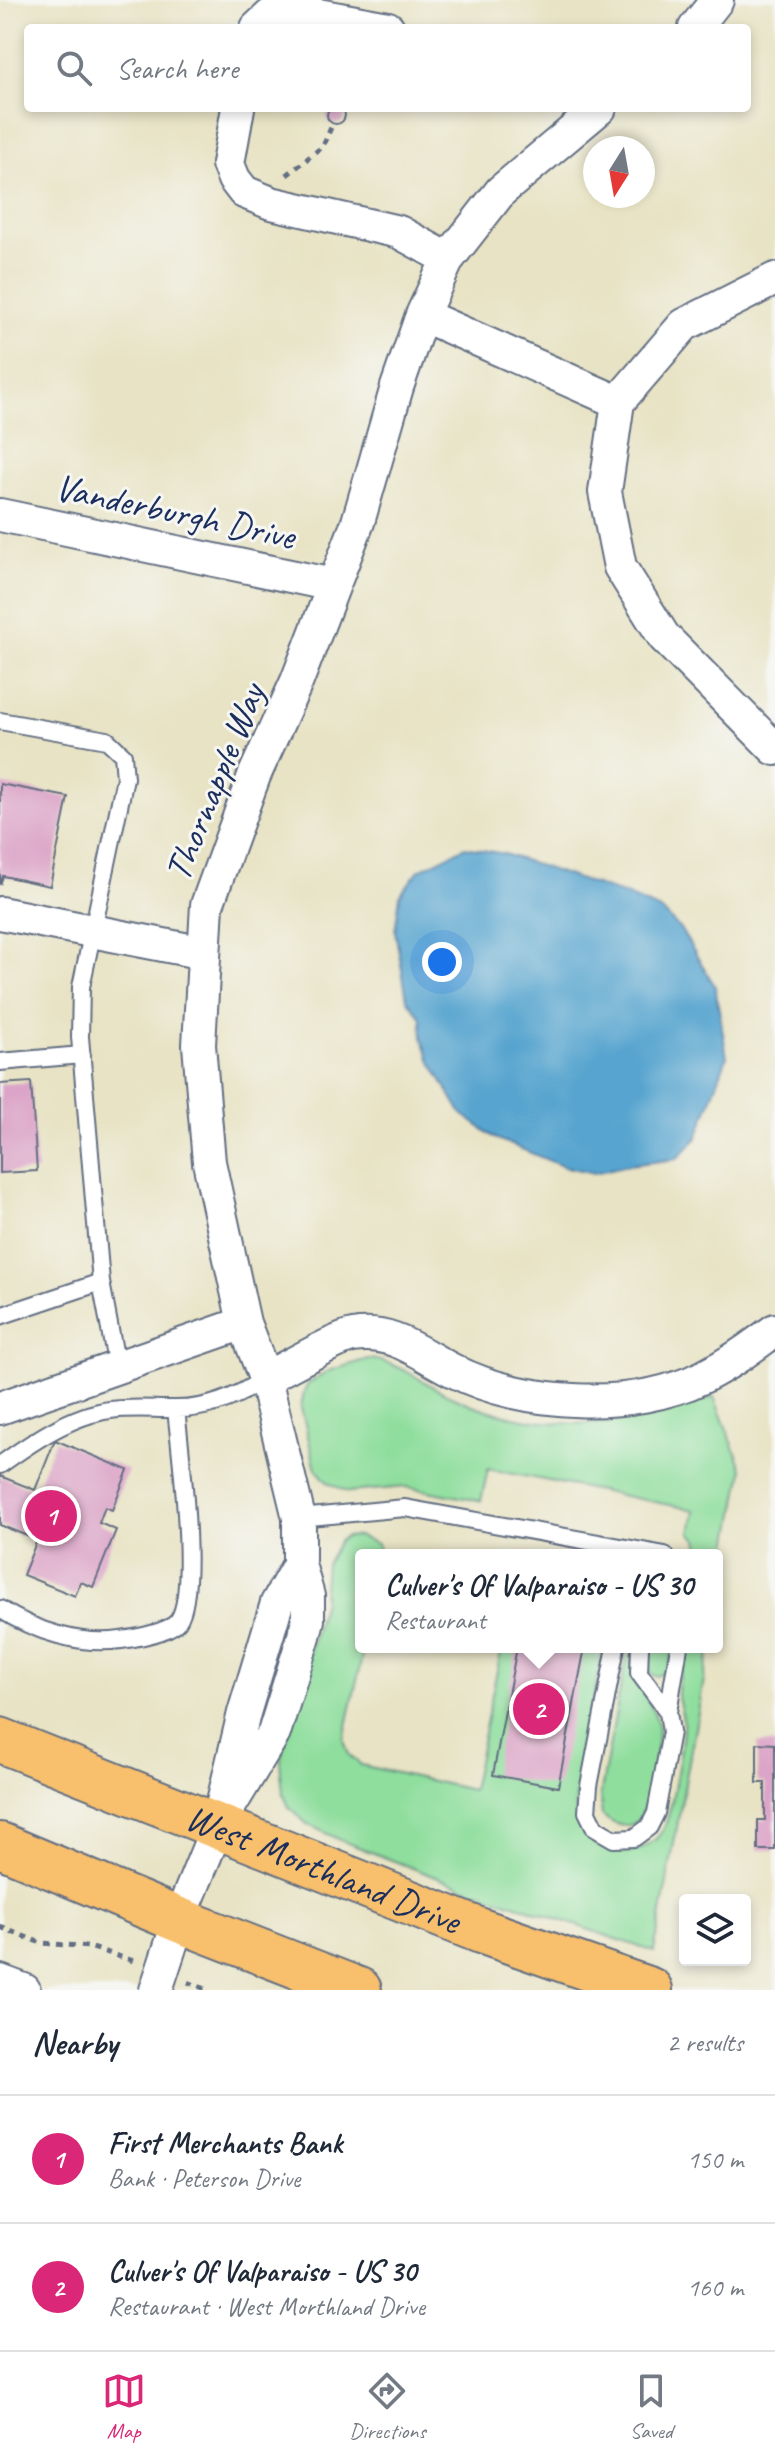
<!DOCTYPE html>
<meta charset="utf-8">
<style>
body{margin:0;font-family:Caveat,sans-serif;background:#f2f2f3;color:#1f2937}
.controls{position:absolute;right:24px;bottom:24px;display:grid;overflow:hidden;border-radius:8px;box-shadow:0 4px 12px #0003}
.controls button{width:72px;height:72px;display:grid;place-items:center;padding:0;border:0;border-bottom:2px solid #e0e1e3;background:#fff;color:#1f2937;font:40px sans-serif}
.compass{position:absolute;left:583px;top:136px;width:72px;height:72px;border-radius:50%;background:#fff;box-shadow:0 4px 12px #0003;rotate:191deg}
.you{position:absolute;left:442px;top:962px;width:28px;height:28px;margin:-20px;border:6px solid #fff;border-radius:50%;background:#1a73e8;box-shadow:0 0 0 12px #1a73e833}
.badge{display:grid;place-items:center;width:52px;height:52px;border-radius:50%;background:#db2777;color:#fff;font-size:26px;font-weight:700}
.pin{position:absolute;translate:-50% -50%;border:4px solid #fff;box-shadow:0 2px 8px #0006}
.popup{position:absolute;left:355px;top:1549px;width:368px;height:104px;box-sizing:border-box;display:grid;place-content:center;border-radius:8px;background:#fff;filter:drop-shadow(0 2px 6px #0005);font-size:26px;white-space:nowrap;color:#747a83}
.popup b{font-size:30px;color:#1f2937}
.popup::after{content:'';position:absolute;left:50%;top:100%;margin-left:-16px;border:16px solid transparent;border-top-color:#fff}
.list{margin:0;padding:0;list-style:none}
h2{display:flex;justify-content:space-between;align-items:center;height:104px;margin:0;padding:0 32px;font-size:34px}
h2 small{font-size:26px;font-weight:400;color:#747a83}
.list li{display:grid;grid-template-columns:52px 1fr auto;gap:24px;align-items:center;box-sizing:border-box;height:128px;padding:0 32px;border-top:2px solid #e0e1e3}
.list b{display:block;font-size:30px;white-space:nowrap}
.list p{margin:0;font-size:26px;white-space:nowrap;color:#747a83}
.list em{font-size:26px;font-style:normal;color:#747a83}
.icon{flex:none;width:44px;height:44px;fill:none;stroke:currentColor;stroke-width:2;stroke-linecap:round;stroke-linejoin:round}
.map{position:relative;flex:none;width:775px;height:1990px;overflow:hidden}
.search{position:absolute;background:#fff;box-shadow:0 4px 12px #0003;left:24px;right:24px;top:24px;height:88px;display:flex;align-items:center;gap:20px;box-sizing:border-box;padding:0 28px;border-radius:8px;color:#747a83;font-size:30px}
.sheet{height:360px;background:#fff}
nav{display:flex;justify-content:space-around;align-items:center;box-sizing:border-box;height:112px;border-top:2px solid #e0e1e3;background:#fff;font-size:22px;color:#747a83}
nav a{display:grid;justify-items:center;gap:4px}
nav .on{color:#db2777}
.map>svg:first-child{display:block}
</style>
<div class="map">
<svg width="775" height="1990" viewBox="0 0 775 1990">
<rect width="100%" height="100%" fill="#f6f6f2"/>
<filter id="ink" filterUnits="userSpaceOnUse"><feTurbulence type="fractalNoise" baseFrequency=".0125" numOctaves="2"/><feDisplacementMap in="SourceGraphic" scale="16" xChannelSelector="R" yChannelSelector="G"/><feConvolveMatrix kernelMatrix="1 2 1 2 8 2 1 2 1" color-interpolation-filters="sRGB"/></filter>
<filter id="wash" filterUnits="userSpaceOnUse"><feTurbulence type="fractalNoise" baseFrequency=".006" numOctaves="4" result="noise"/><feDisplacementMap in="SourceGraphic" scale="32" xChannelSelector="R" yChannelSelector="G"/><feGaussianBlur stdDeviation="1.8" result="paint"/><feColorMatrix in="noise" values="0 0 0 0 0 0 0 0 0 0 0 0 0 0 0 0 0 1.4 0 .05"/><feComposite in="paint" operator="in"/></filter>
<g filter="url(#wash)">
<rect width="100%" height="100%" fill="#e8e3c4"/>
<path fill="#8fde9d" stroke="#55867e" stroke-width="2" d="M368,1359C398,1361 424,1384 451,1396C534,1435 631,1430 714,1397L743,1470L717,1610V1555H702L698,1539L691,1533L695,1510L488,1469L481,1501L407,1487L348,1492L328,1483L316,1469L301,1408L304,1392L308,1384L329,1371Z
M357,1536L377,1544L381,1555H361V1647H364L344,1740L349,1755L361,1765L472,1790L502,1647H603L576,1798C576,1806 576,1815 578,1822C593,1858 643,1862 663,1830C671,1817 684,1737 683,1720C682,1712 679,1704 678,1696C677,1681 684,1662 686,1647H710L654,1952L441,1879L340,1840L307,1824L289,1807L283,1793L280,1762L323,1601L326,1564L339,1541L346,1537Z
M628,1647H634C627,1682 648,1691 657,1721C661,1737 648,1813 636,1822C624,1830 611,1823 602,1815L600,1797Z
M646,1647H674C670,1660 670,1675 654,1676L646,1669Z"/>
<path fill="#56a4cf" stroke="#386a96" stroke-width="2" d="M465,847L505,854L625,895L661,910L681,930L715,986L727,1057L697,1138L677,1159L628,1165L594,1173L562,1166L495,1138L462,1114L432,1064L422,1038L421,1018L407,999L395,931L400,895L419,870Z"/>
<g id="blocks">
<path fill="#dca4c8" d="M327 115a9 9 0 1 1 18 0a9 9 0 1 1-18 0Z
M0,784L68,797L50,886L3,876L0,885Z
M31,1082L37,1171L0,1173V1084Z
M55,1440L128,1470L112,1510L105,1507L99,1523L116,1530L93,1587L81,1582L75,1596L23,1575L37,1540L0,1525V1476L35,1490Z
M517,1647H585L558,1787L493,1775Z
M757,1743L775,1744V1850H758V1820H765V1783H757Z"/>
</g>
</g>
<g filter="url(#ink)">
<use href="#blocks" fill-opacity="0" stroke="#636e82" stroke-width="2"/>
<g fill="none" stroke-linecap="round" stroke-linejoin="round">
<defs>
<path id="lane" d="M0,721L107,740L123,755L125,778L81,987L80,1037L101,1282L0,1316
M0,1062L82,1055
M101,1282L117,1367
M0,1465C32,1442 71,1415 110,1410C131,1407 151,1409 173,1409C206,1410 238,1397 265,1378
M299,1518L405,1508L665,1555
M0,1609C34,1631 81,1646 121,1640C135,1638 170,1632 178,1621C199,1592 180,1449 176,1409
M616,1647L589,1786L587,1812L595,1828L614,1839L634,1838L649,1827L656,1813L671,1732L668,1712L679,1647
M640,1647L639,1673L668,1712"/>
<path id="street" d="M257,28L271,15L291,10L388,28
M695,28L717,0
M238,108L228,164L234,179L244,192L271,203L399,232L448,259
M775,279L684,325L618,402L605,492L620,567L664,637L775,749
M422,315L618,402
M0,515L333,585
M0,913L204,953
M265,1378C285,1369 335,1339 353,1336C393,1329 421,1355 454,1371C523,1406 633,1412 703,1377C729,1364 752,1347 775,1330
M0,1408L244,1323
M217,1827L274,1733L304,1636L308,1620V1596L299,1564V1518L265,1378L244,1323L209,1162L199,1045L207,905L254,776L297,681L358,522L397,387L422,315L448,259L501,191L600,108
M0,1981L24,1990
M156,1990L179,1920L217,1827L244,1713L277,1603L299,1564"/>
<g id="highway">
<path id="s1" d="M0,1740L481,1931L650,1990"/>
<path d="M0,1845L179,1920L359,1990"/>
</g>
</defs>
<use href="#lane" stroke="#636e82" stroke-width="20"/>
<use href="#street" stroke="#636e82" stroke-width="36"/>
<use href="#highway" stroke="#636e82" stroke-width="48"/>
<path stroke="#636e82" stroke-width="5" stroke-dasharray="6 6" stroke-linecap="butt" d="M287,175L323,146L333,123
M0,1927L41,1943L89,1947L134,1961
M188,1982L208,1990"/>
<use href="#lane" stroke="#fff" stroke-width="16"/>
<use href="#street" stroke="#fff" stroke-width="32"/>
<use href="#highway" stroke="#f8bf6c" stroke-width="44"/>
</g>
</g>
<g text-anchor="middle" stroke-width="6" stroke-linejoin="round" paint-order="stroke">
<g font-size="38" fill="#1b2f5e" stroke="#f6f6f2">
<text transform="translate(175 511) rotate(12)" y="13">Vanderburgh Drive</text>
<text transform="translate(214 782) rotate(-68)" y="13">Thornapple Way</text>
<text dy="13" stroke="none"><textPath href="#s1" startOffset="348">West Morthland Drive</textPath></text>
</g>
</g>
</svg>
<div class="controls">
<button><svg class="icon" aria-label="layers" viewBox="0 0 24 24"><path d="M12 4l9 5-9 5-9-5zM3 14l9 5 9-5"/></svg></button>
</div>
<svg class="compass" viewBox="-18 -18 36 36"><path d="M0-13l5 13h-10z" fill="#e53935"/><path d="M0 13l5-13h-10z" fill="#747a83"/></svg>
<div class="you"></div>
<div class="pin badge" style="left:51px;top:1516px">1</div>
<div class="pin badge" style="left:539px;top:1709px">2</div>
<div class="popup"><b>Culver's Of Valparaiso - US 30</b>Restaurant</div>
<div class="search"><svg class="icon" aria-label="search" viewBox="0 0 24 24"><circle cx="10" cy="10" r="6"/><path d="M15 15l6 6"/></svg>Search here</div>
</div>
<section class="sheet">
<h2>Nearby<small>2 results</small></h2>
<ul class="list">
<li><span class="badge">1</span><div><b>First Merchants Bank</b><p>Bank · Peterson Drive</p></div><em>150 m</em></li>
<li><span class="badge">2</span><div><b>Culver's Of Valparaiso - US 30</b><p>Restaurant · West Morthland Drive</p></div><em>160 m</em></li>
</ul>
</section>
<nav>
<a class="on"><svg class="icon" aria-label="map" viewBox="0 0 24 24"><path d="M3 6l6-2 6 2 6-2v14l-6 2-6-2-6 2zM9 4v14M15 6v14"/></svg>Map</a>
<a><svg class="icon" aria-label="directions" viewBox="0 0 24 24"><path d="M12 3l9 9-9 9-9-9zM9 14v-3h6M13 9l2 2-2 2"/></svg>Directions</a>
<a><svg class="icon" aria-label="saved" viewBox="0 0 24 24"><path d="M7 4h10v16l-5-4-5 4z"/></svg>Saved</a>
</nav>
